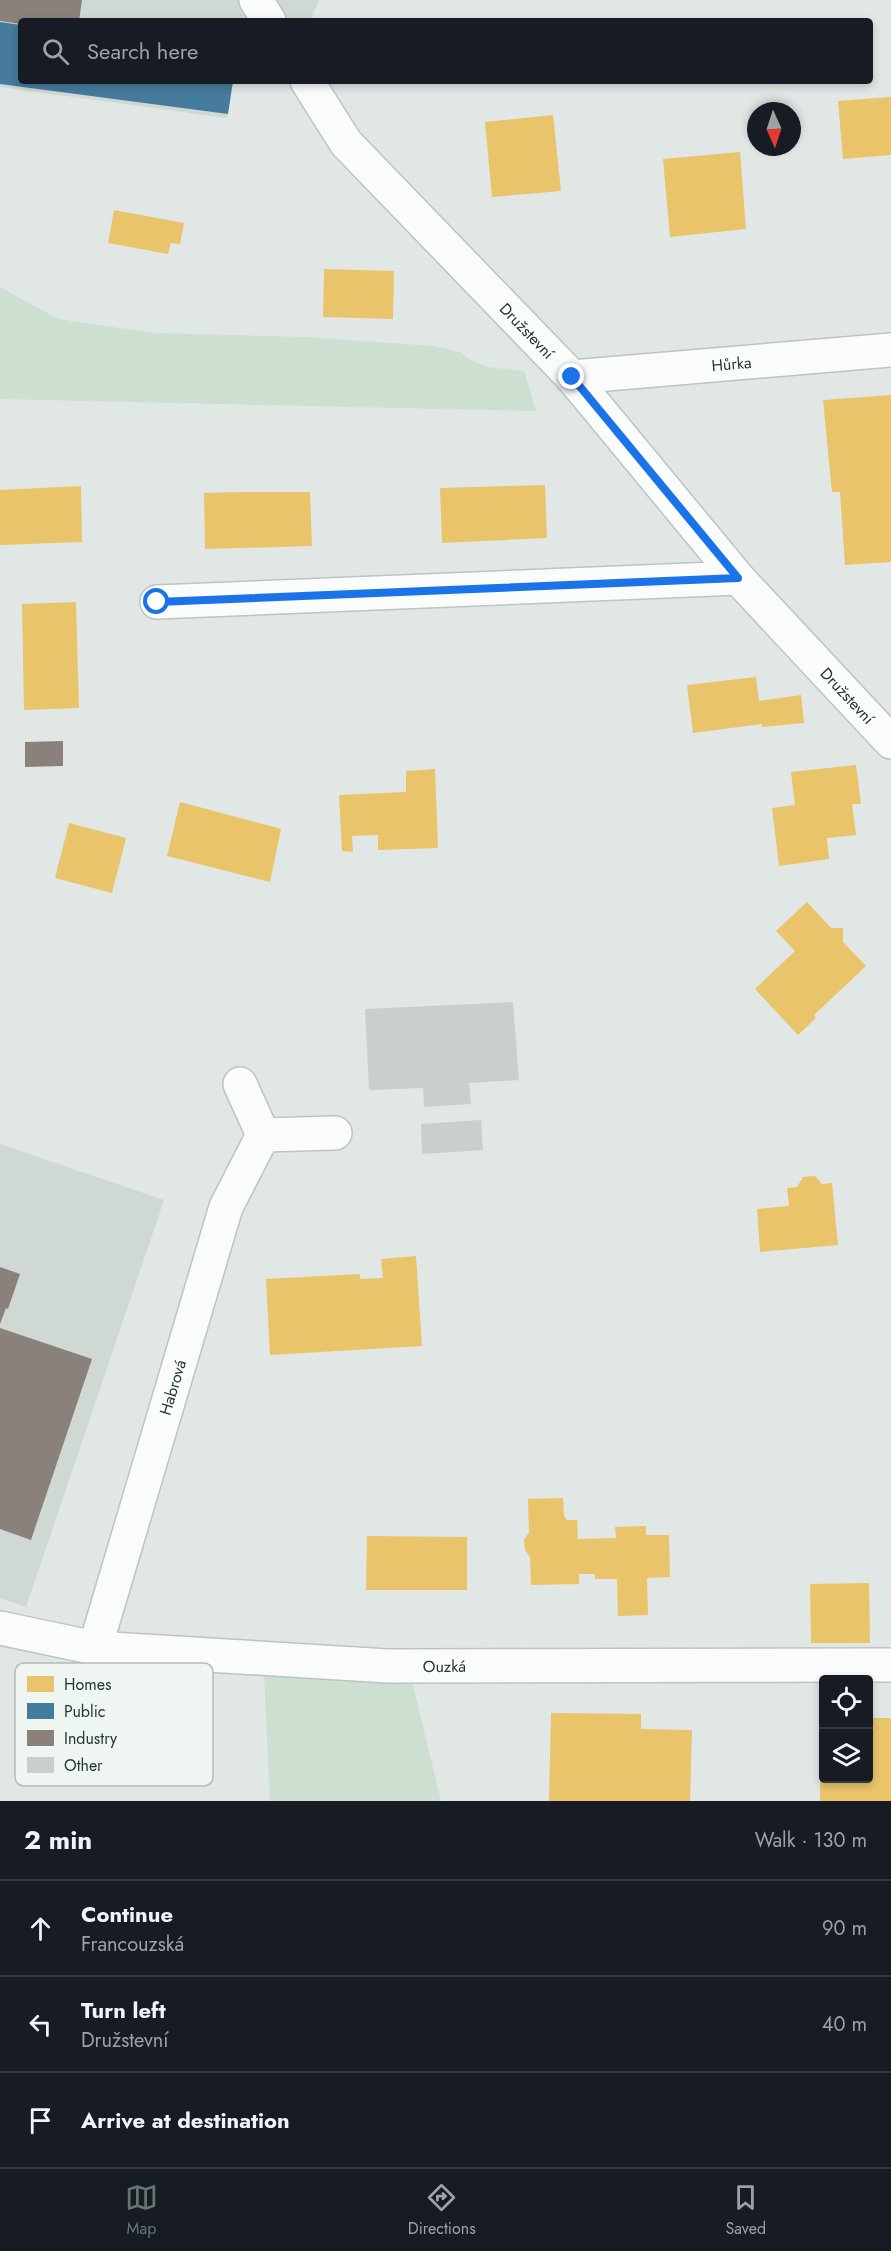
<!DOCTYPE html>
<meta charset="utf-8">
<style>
body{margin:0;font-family:Jost,sans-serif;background:#20242c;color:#f1f3f6}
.controls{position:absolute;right:18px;bottom:18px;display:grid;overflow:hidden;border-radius:6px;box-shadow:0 3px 9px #0003}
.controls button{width:54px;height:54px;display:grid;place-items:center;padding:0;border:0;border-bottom:2px solid #363941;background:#171b24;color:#f1f3f6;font:30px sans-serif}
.compass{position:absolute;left:747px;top:102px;width:54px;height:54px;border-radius:50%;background:#171b24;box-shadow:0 3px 9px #0003;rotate:177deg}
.stop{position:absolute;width:18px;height:18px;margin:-14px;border:4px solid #1a73e8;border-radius:50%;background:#fff}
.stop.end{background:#1a73e8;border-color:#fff;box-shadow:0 2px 6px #0008}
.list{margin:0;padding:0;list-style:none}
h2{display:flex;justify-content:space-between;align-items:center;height:78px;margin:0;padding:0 24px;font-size:26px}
h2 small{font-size:20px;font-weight:400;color:#9ea1a6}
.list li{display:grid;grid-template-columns:39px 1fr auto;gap:18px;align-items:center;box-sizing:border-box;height:96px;padding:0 24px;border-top:2px solid #363941}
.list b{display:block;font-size:22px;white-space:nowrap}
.list p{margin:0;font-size:20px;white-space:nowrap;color:#9ea1a6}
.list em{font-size:20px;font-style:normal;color:#9ea1a6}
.icon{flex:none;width:33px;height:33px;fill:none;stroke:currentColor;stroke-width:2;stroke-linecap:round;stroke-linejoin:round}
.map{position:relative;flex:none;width:891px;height:1801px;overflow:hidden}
.search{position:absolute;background:#171b24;box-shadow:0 3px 9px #0003;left:18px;right:18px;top:18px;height:66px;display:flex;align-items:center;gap:15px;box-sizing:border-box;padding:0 21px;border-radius:6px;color:#9ea1a6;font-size:22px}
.sheet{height:366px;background:#171b24}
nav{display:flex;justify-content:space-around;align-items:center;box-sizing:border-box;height:84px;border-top:2px solid #363941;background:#171b24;font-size:16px;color:#9ea1a6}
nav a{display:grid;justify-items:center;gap:3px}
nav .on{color:#65756e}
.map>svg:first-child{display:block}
</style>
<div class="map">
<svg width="891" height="1801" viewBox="0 0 891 1801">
<rect width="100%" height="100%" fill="#e1e7e4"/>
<path fill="#d0d8d3" d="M0,0H319L310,21H262L244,17L243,21H21V81H233L227,118L0,87Z
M0,1144L164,1200L26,1607L0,1598Z"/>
<path fill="#ccdfd0" d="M0,287L58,319L154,333L305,337L433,346L460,352L467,358L487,367L524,371L536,411L0,399Z
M264,1674L411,1677L441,1801H270Z"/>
<path fill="#e9c46a" d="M891,97V155L843,159L838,101Z
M553,115L561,191L492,197L485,122Z
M740,152L746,229L670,237L663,159Z
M114,210L184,223L180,244L171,243L168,254L108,243Z
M324,269L394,271L393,319L323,317Z
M891,395V562L845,565L840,492H832L823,400Z
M545,485L547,538L442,543L440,488Z
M81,486L82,542L0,545V490Z
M242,492H310L312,546L205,549L204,493Z
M76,602L79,708L24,710L22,604Z
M756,677L759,701L801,695L804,723L762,727V724L693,733L687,685Z
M856,765L861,804H852L856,835L827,838L829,859L779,866L772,808L795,805L791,772Z
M435,769L438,848L378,850V835L352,836L353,852L342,851L339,795L406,792V771Z
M180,802L281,829L270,882L167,856Z
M69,823L126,838L112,893L55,878Z
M807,902L831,928H843V942L866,966L814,1015L816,1018L798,1035L755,989L795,951L776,931Z
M815,1176L822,1184L832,1183L838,1245L760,1252L757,1209L789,1206L787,1188L797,1187L803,1177Z
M416,1256L422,1346L270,1355L266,1279L360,1274V1279L383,1278L381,1259Z
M563,1498L564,1516L567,1520H577L578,1539L616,1538L615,1527L646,1526V1535H669L670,1577L647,1578L648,1615L618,1616L617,1579H595V1574H579V1584L531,1585L530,1557L525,1550L524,1539L529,1533L528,1499Z
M367,1536L467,1537V1590H366Z
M869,1583L870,1643H811L810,1584Z
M551,1713L641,1714V1729L692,1730L690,1801H549Z
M820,1718H824V1778H868V1718H891V1801H820Z"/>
<path fill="#457b9d" d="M0,22L21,25V81H233L228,114L0,84Z"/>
<path fill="#8a817c" d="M0,0H82L79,21H21V24L0,21Z
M63,741V766L25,767V742Z
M0,1267L20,1274L8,1309L6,1308L0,1324Z
M0,1328L92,1359L31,1540L0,1529Z"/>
<path fill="#cacfcd" d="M513,1002L519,1080L469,1083L471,1104L424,1107L423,1088L369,1090L365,1009Z
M481,1120L483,1150L422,1154L421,1124Z"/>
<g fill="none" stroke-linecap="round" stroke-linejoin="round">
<defs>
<g id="minor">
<path d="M256,0L269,21"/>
<path id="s1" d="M307,81L346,143L572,377L738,578L891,742"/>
<path id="s2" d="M572,377L891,350"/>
<path d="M157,602L738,578"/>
<path d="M263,1135L335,1133"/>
<path id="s3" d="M0,1628L95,1648L388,1666L891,1665"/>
<path id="s4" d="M95,1648L226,1207L263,1135L240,1084"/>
</g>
</defs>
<use href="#minor" stroke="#bec4c1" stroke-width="36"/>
<use href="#minor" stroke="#fafbfb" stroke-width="33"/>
</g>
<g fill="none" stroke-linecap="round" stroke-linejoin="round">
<path stroke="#1a73e8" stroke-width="8" d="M157,602L738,578L572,377"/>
</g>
<g text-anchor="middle" stroke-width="6" stroke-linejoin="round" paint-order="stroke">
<g font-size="16" fill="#22372f" stroke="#eff6f2">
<text dy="6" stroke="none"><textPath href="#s1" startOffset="334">Družstevní</textPath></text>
<text dy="6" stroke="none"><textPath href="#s2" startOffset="160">Hůrka</textPath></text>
<text dy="6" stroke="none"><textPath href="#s1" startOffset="820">Družstevní</textPath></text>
<text dy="6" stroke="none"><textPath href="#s4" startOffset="272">Habrová</textPath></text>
<text dy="6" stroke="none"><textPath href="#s3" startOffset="447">Ouzká</textPath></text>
</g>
</g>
<rect x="15" y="1663" width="198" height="123" rx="9" fill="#eff6f2" stroke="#b2bdb8" stroke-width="1.5"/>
<rect x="27" y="1676" width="27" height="16" fill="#e9c46a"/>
<rect x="27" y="1703" width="27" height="16" fill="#457b9d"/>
<rect x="27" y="1730" width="27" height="16" fill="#8a817c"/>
<rect x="27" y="1757" width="27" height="16" fill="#cacfcd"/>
<g font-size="16" fill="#22372f">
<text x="64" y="1690">Homes</text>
<text x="64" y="1717">Public</text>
<text x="64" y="1744">Industry</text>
<text x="64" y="1771">Other</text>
</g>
</svg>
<div class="controls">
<button><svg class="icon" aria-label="locate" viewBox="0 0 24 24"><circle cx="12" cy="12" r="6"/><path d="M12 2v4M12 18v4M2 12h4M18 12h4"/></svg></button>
<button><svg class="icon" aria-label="layers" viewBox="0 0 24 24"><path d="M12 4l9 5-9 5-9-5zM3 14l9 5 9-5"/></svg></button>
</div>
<svg class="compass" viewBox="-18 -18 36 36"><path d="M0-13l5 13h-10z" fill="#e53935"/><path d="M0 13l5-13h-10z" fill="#9ea1a6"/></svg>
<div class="stop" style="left:157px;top:602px"></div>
<div class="stop end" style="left:572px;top:377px"></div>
<div class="search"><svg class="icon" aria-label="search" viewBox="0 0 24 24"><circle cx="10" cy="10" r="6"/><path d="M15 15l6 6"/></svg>Search here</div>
</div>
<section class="sheet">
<h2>2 min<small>Walk · 130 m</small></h2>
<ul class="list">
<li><svg class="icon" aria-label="ahead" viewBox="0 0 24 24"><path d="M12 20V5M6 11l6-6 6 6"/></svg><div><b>Continue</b><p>Francouzská</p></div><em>90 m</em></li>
<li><svg class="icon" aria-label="left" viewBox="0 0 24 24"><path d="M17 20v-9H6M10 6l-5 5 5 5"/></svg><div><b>Turn left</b><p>Družstevní</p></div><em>40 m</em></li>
<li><svg class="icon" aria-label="arrive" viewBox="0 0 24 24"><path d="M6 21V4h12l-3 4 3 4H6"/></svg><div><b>Arrive at destination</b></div></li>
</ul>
</section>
<nav>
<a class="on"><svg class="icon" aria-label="map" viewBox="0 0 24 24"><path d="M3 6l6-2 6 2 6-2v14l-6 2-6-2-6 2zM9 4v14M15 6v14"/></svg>Map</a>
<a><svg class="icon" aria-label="directions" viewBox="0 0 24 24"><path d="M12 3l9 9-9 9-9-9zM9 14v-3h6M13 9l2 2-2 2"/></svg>Directions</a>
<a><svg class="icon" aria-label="saved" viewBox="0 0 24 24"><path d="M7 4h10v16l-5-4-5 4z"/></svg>Saved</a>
</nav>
